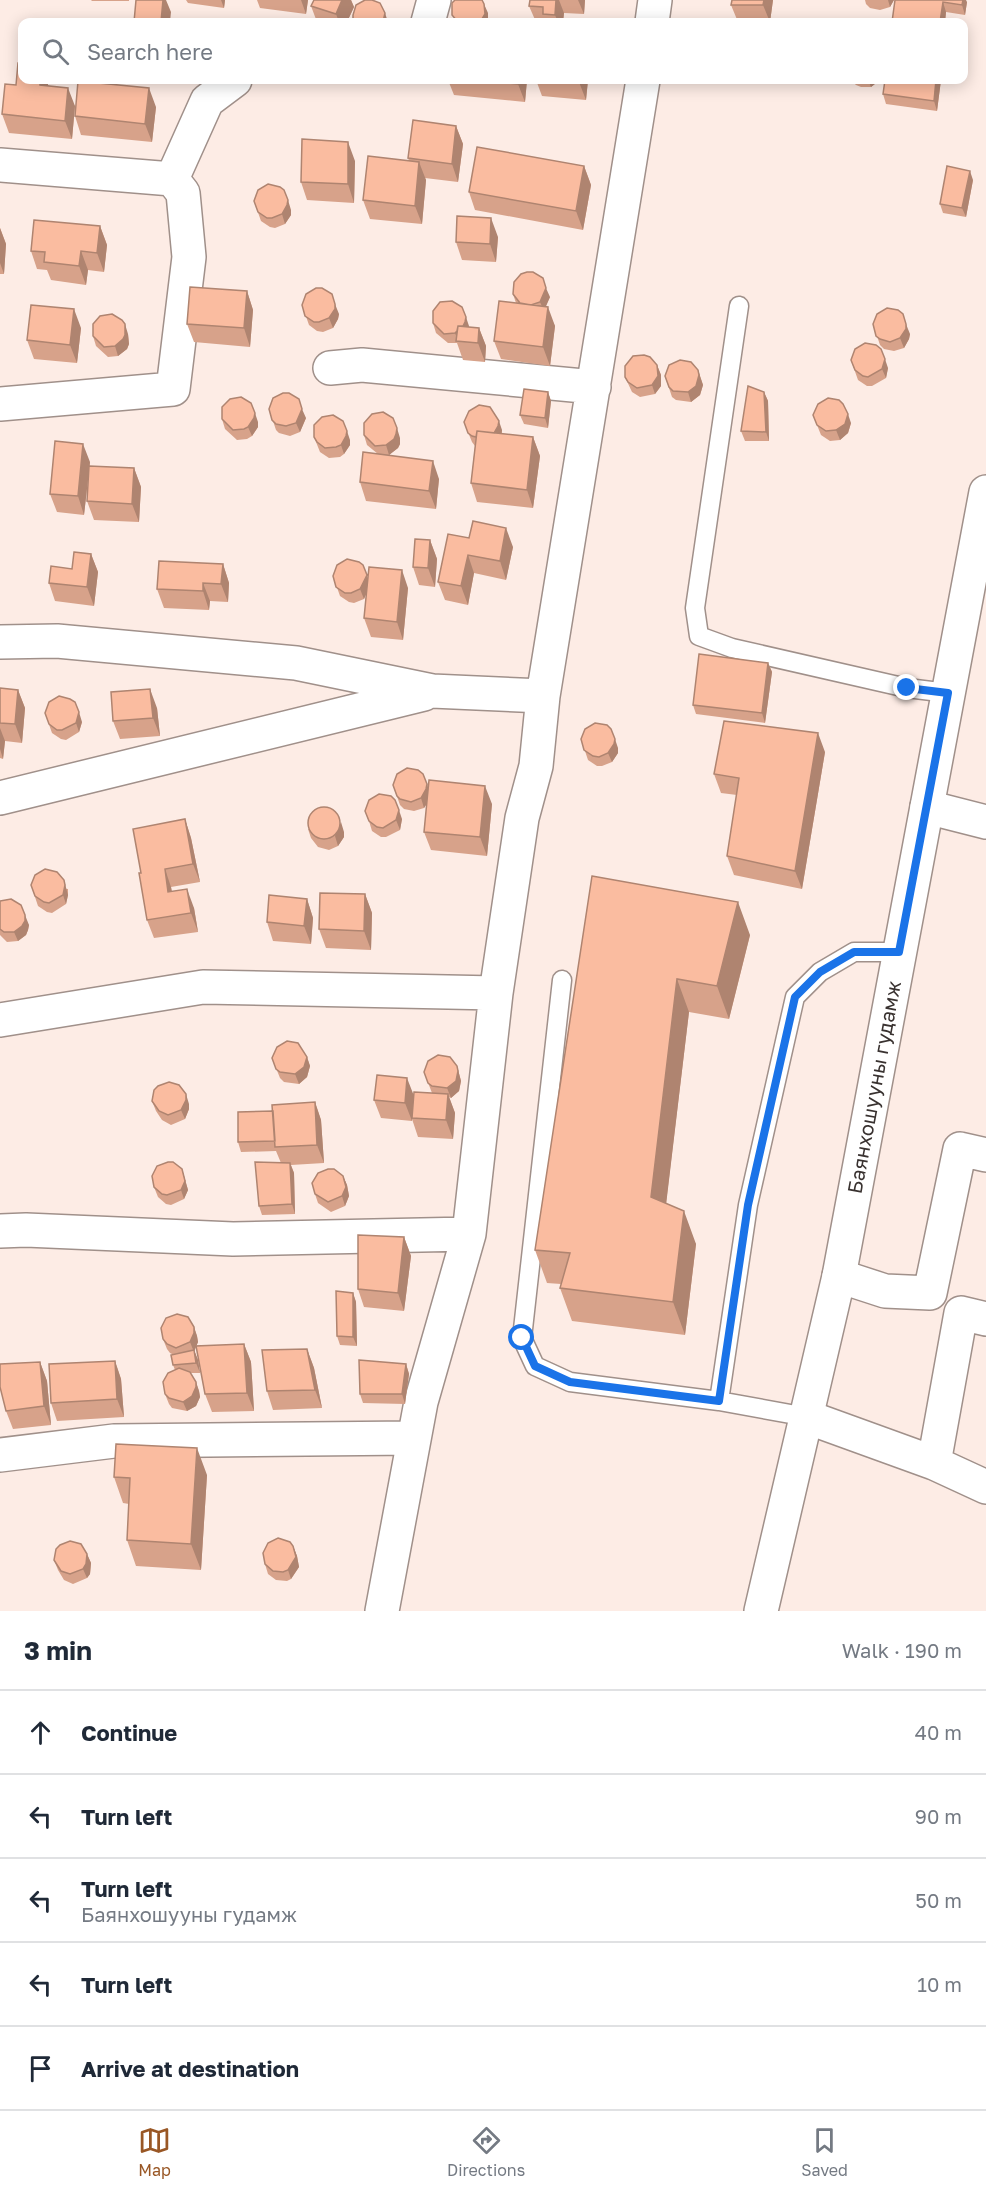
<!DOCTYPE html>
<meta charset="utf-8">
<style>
body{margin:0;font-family:"Golos Text",sans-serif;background:#f2f2f3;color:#1f2937}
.stop{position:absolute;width:18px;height:18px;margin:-14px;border:4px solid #1a73e8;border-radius:50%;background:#fff}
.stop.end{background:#1a73e8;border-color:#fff;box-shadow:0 2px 6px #0008}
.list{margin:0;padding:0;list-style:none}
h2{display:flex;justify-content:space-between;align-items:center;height:78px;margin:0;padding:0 24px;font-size:26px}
h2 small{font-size:20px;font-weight:400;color:#747a83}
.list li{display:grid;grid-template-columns:39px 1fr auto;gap:18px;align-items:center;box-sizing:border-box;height:84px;padding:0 24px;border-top:2px solid #e0e1e3}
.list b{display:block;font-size:22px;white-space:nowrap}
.list p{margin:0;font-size:20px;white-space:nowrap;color:#747a83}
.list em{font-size:20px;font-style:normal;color:#747a83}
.icon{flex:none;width:33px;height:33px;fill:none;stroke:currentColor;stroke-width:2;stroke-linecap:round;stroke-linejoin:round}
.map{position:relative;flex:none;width:986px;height:1611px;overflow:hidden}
.search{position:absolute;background:#fff;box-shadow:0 3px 15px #0003;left:18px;right:18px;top:18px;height:66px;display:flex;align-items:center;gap:15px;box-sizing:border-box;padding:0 21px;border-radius:12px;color:#747a83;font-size:22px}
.sheet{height:498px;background:#fff}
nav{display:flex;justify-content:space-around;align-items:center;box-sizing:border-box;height:84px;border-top:2px solid #e0e1e3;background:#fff;font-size:16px;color:#747a83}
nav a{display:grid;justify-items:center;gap:3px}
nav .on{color:#995725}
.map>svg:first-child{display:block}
</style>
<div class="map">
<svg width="986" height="1611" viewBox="0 0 986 1611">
<rect width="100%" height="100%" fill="#fdece5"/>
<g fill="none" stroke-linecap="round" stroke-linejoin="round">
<defs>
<path id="service" d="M739,306L695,608L699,636L732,648L907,688L948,693
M562,980L522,1338L535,1366L570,1382L719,1401
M807,1417L719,1401L748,1205L795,997L820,972L854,952H899"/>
<path id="minor" d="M428,22L434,0
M652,22L655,0
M0,165L172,179
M330,368L362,365L594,387
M0,404L173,389L189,257L183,193L172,179L207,101L235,80
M0,642L57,641L296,663L432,691L543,696
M0,798L424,694
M927,807L986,822
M0,1020L203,987L496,993
M0,1231L26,1230L233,1239L469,1234
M839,1276L885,1291L930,1293L960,1149L986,1155
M807,1417L934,1463L986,1487
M0,1455L114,1441L414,1438
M934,1463L961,1313L986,1319
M382,1611L421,1402L469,1234L496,993L522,818L536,766L543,696L643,80"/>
<g id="secondary">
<path id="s1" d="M761,1611L839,1276L986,492"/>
</g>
</defs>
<use href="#service" stroke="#a0908a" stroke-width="21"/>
<use href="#minor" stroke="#a0908a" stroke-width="36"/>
<use href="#secondary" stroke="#a0908a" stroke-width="36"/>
<use href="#service" stroke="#fff" stroke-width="18"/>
<use href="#minor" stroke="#fff" stroke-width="33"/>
<use href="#secondary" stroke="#fff" stroke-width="33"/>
</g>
<path fill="#d7a28a" d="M91,0H129V1H92Z
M186,0H225L224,8L188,3Z
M257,0H308L306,14L260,8Z
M314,0H351L354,7L347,22H317L311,6Z
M530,0H585L584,14L564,13L563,22H536L529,6Z
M773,0L770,22H738L731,5Z
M865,0H894L890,7L880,10L870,8L866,4Z
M895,0L967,2L965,15L946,12L945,22H892Z
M448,80H527L525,102L454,95Z
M536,80H588L586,100L542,96Z
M851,80H880L871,87H861L856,85Z
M885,80H941L937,111L886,104L883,94Z
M48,84V85L75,106L72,139L9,133L2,114L16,85Z
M156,107L152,142L81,135L75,116Z
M456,126L463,144L458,182L425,178L426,180L422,224L370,219L363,200L409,161L408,158Z
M355,161L354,203L307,200L301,182Z
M584,166L591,185L583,230L475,210L469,192Z
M973,180L966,217L943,213L940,204Z
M254,201L291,210V215L285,224L275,228L270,227L261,221Z
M100,226L107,245L104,272L88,270L86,285L51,280L47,270L37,269L31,251Z
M0,228L6,244L4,274H0Z
M498,237L496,262L462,260L456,242Z
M247,291L253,310L250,347L194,342L187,324Z
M513,294L550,297L545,307L555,326L550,366L501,359L494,341L516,303Z
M302,305L339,314L338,319L333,328L323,332L317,331L309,325Z
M433,323L479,328L486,346L485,362L463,360L457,343H448L436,333Z
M873,324L910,334L909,339L904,348L894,351L884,349L880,345Z
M81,328L77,363L34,359L27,340Z
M128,334L129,344L127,349L118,356L108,357L96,346L93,336Z
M851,360L888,368L886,378L872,386H867L858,380Z
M657,365L661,375V386L655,394L640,397L632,392L625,377Z
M698,370L703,385L700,395L691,402L676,400L672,397L665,376Z
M548,392L551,401L548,428L524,424L520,415Z
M764,392L768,401L769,441H745L741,431Z
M269,409L306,418L300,432L290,436L279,433L276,430Z
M813,415L851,423L848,433L840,440L830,441L821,435Z
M222,419L258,422V427L252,436L247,439L237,440L225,429Z
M464,422L502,430V434L533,437L540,456L533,508L477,502L471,483L475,446L472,442Z
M364,435L400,438V444L398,448L389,455H384L439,479L436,509L366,501L360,482L378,454L367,445Z
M314,437L350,440V445L344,454L340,457L329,458L320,452Z
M90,462L84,515L57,512L50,494Z
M134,468L141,487L139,522L94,520L87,501Z
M448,534L513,547L506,580L474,573L468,605L445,600L438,582Z
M430,540L437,559L435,587L419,585L413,567Z
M91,554L98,572L94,606L55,601L49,583L72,569Z
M223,564L229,583L228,602L210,601L209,610L164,608L157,589Z
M333,576L368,579L408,588L403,640L371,637L364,618L367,592L364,599L354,603L349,602L340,596Z
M768,663L772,672L765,723L696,714L693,705Z
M0,688L18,690L25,708L22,743L5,741L3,759L0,758Z
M157,708L160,736L120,739L113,721Z
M45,713L82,722L79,732L66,740L61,739L52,733Z
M581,739L618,748V753L612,762L602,766H597L588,760Z
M825,752L802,889L734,875L727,856L737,795L721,793L714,774Z
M393,785L428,788L492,804L487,856L431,850L424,832L427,803L424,808L414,811L404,809L400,805Z
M185,819L191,838L200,882L171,887L172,892L194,908L198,932L154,938L147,920L141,873Z
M402,819L400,830L386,837H381L372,831L369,821Z
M308,829L344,832V837L338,846L329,850L318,847L311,838Z
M592,876L750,935L729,1019L689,1012L666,1203L696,1244L685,1335L572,1321L560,1288L561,1284L547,1283L535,1250Z
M31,885L68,889V895L66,904L52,913L47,912L38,906Z
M365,894L372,913L371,950L326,948L319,929Z
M307,899L313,918L311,944L273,941L267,922Z
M0,901L29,925L28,930L26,935L18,941L7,942L0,935Z
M307,1057L310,1066L307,1077L299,1084L284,1082L280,1078L272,1058Z
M457,1066L461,1081L459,1091L451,1098L449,1097L455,1113L453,1139L418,1137L412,1119V1121L381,1118L374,1100L413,1094L432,1093L424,1072Z
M152,1101L189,1104V1109L185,1119L171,1125L162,1120L156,1111Z
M315,1102L321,1120L324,1163L291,1165L294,1173L295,1214L262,1215L259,1206L281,1163L276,1151L241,1152L238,1142L273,1111Z
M182,1169L188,1190L184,1199L171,1205L166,1204L158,1197L154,1187Z
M343,1176L347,1185L349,1196L345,1206L331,1212L318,1203L315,1194Z
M404,1237L411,1256L404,1311L364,1307L358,1289Z
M353,1293L356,1302L357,1346L340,1345L337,1336Z
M194,1327L197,1336L198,1342L194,1350L198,1360L200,1373H190L196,1382L199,1391L200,1397L196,1406L187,1411L172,1408L169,1404L165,1394L175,1370L173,1365L174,1355L170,1353L167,1349L163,1339Z
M244,1344L251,1362L254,1411L212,1412L205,1394Z
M307,1349L314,1368L322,1408L273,1410L267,1391Z
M115,1361L121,1379L124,1417L57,1421L51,1403Z
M40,1362L47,1381L51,1425L13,1429L6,1411Z
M406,1364L409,1374L405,1404L363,1403L360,1394Z
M207,1475L201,1570L136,1566L127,1540L129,1504L123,1503L114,1477Z
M293,1546L297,1556L299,1567L291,1579L287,1581L276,1580L268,1574L265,1564Z
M87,1554L91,1563L90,1574L87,1578L73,1584L64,1580L58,1570L54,1560Z"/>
<path fill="#af8470" d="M163,0H166L171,12L170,22H161Z
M221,0H225L224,8Z
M301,0H308L306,14Z
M342,0H351L354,7L347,22H339L336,14Z
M556,0H559L564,13L563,22H558L555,15Z
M578,0H585L584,14Z
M764,0H773L770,22L763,5Z
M888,0H894L890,7Z
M963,0H966L967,2L965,15L962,5Z
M943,2L946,12L945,22H940Z
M484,4L488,13V22H478Z
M385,13L388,22H383Z
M40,80H47L48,84L46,103L40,85Z
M519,80H527L525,102L518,84Z
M580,80H588L586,100L579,82Z
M868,80H880L871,87Z
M936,80H941L937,111L934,101Z
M68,88L75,106L72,139L65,121Z
M149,88L156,107L152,142L145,124Z
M456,126L463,144L458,182L452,164Z
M348,142L355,161L354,203L348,184Z
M419,162L426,180L422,224L415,206Z
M584,166L591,185L583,230L576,211Z
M970,171L973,180L966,217L962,208Z
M288,200L291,210V215L285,224L282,214Z
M491,218L498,237L496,262L490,244Z
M100,226L107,245L104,272L97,253Z
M0,228L6,244L4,274L0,263Z
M81,251L88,270L86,285L79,266Z
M546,288L550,297L544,311L540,302Z
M247,291L253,310L250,347L244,328Z
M335,304L339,314L338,319L333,328L329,318Z
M548,307L555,326L550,366L543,347Z
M74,309L81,328L77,363L70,345Z
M466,317L469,326V332L458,341L455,333Z
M125,324L128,334L129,344L127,349L118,356L115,346Z
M906,324L910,334L909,339L904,348L900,338Z
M479,328L486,346L485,362L478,343Z
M885,359L888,368L886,378L882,369Z
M657,365L661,375V386L655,394L652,385Z
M698,370L703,385L700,395L691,402L688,392Z
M548,392L551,401L548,428L545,418Z
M764,392L768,401L769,441L766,432Z
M302,409L306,418L300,432L296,423Z
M255,413L258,422V427L252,436L248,427Z
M848,414L851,423L848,433L840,440L836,430Z
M499,421L502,430L501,436L492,435Z
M397,428L400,438V444L398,448L389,455L386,445Z
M347,431L350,440V445L344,454L341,445Z
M533,437L540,456L533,508L527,490Z
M83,444L90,462L84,515L78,496Z
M433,461L439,479L436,509L429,491Z
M134,468L141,487L139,522L132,504Z
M506,528L513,547L506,580L500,561Z
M430,540L437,559L435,587L428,568Z
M91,554L98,572L94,606L87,587Z
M468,555L474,573L468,605L461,586Z
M223,564L229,583L228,602L221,584Z
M402,570L408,588L403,640L397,622Z
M367,575L370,585L364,599L360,589Z
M203,583L210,601L209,610L203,591Z
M768,663L772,672L765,723L762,713Z
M150,689L157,708L160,736L153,718Z
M18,690L25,708L22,743L15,724Z
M79,712L82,722L79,732L76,723Z
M0,728L5,741L3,759L0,749Z
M818,733L825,752L802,889L795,871Z
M615,739L618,748V753L612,762L608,753Z
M427,784L430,793V799L424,808L421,798Z
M485,786L492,804L487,856L480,837Z
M399,810L402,819L400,830L396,820Z
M185,819L191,838L200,882L193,864Z
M341,822L344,832V837L338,846L335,836Z
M165,869L171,887L175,911L168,892Z
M64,880L68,895L66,904L63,895Z
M187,889L194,908L198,932L191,913Z
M365,894L372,913L371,950L364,931Z
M307,899L313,918L311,944L304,926Z
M738,902L750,935L729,1019L717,986Z
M25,915L29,925L28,930L26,935L18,941L14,932Z
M677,979L689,1012L664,1222L651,1197Z
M307,1057L310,1066L307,1077L299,1084L295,1074Z
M457,1066L461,1081L459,1091L451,1098L447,1088Z
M407,1078L414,1096L412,1121L405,1103Z
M186,1094L189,1104V1109L185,1119L181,1110Z
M448,1094L455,1113L453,1139L446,1120Z
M315,1102L321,1120L324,1163L317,1145Z
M290,1163L294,1173L295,1214L292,1204Z
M182,1169L188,1190L184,1199L181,1190Z
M343,1176L347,1185L349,1196L345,1206L342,1196Z
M684,1211L696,1244L685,1335L673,1302Z
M404,1237L411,1256L404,1311L398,1293Z
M353,1293L356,1302L357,1346L353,1337Z
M194,1327L197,1336L198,1342L194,1352L190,1342Z
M244,1344L251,1362L254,1411L247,1393Z
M307,1349L314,1368L322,1408L315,1390Z
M194,1350L198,1360L200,1373L196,1363Z
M115,1361L121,1379L124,1417L117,1399Z
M40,1362L47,1381L51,1425L44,1406Z
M406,1364L409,1374L405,1404L402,1394Z
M196,1382L199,1391L200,1397L196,1406L187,1411L183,1402Z
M197,1448L207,1475L201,1570L191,1544Z
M293,1546L297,1556L299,1567L291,1579L288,1570Z
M87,1554L91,1563L90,1574L87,1578L83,1569Z"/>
<path fill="#fabca0" stroke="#af8470" stroke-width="1.5" d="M136,0H163L161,22H134Z
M314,0H342L336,14L311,6Z
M365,0H372L380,3L385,13L383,22H355L353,20V15L356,5Z
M455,0H482L484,4L485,14L482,19L478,22H458L452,15V3Z
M530,0H556L555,15L543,14V7L529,6Z
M732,0H764L763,5H731Z
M895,0H963L962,5L943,2L940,22H892Z
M18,63H22V80H40V85L68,88L65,121L2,114L5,84L16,85Z
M476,80H519L518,84Z
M555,80H580L579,82Z
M885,80H936L934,101L883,94Z
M78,81L149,88L145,124L75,116Z
M413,120L456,126L452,164L408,158Z
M302,139L348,142V184L301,182Z
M477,147L584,166L576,211L469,192Z
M368,156L419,162L415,206L363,200Z
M947,166L970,171L962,208L940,204Z
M268,184L280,187L284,190L288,200L287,205L282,214L272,218H267L258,212L254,201L258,190Z
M457,216L491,218L490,244L456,242Z
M34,220L100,226L97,253L81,251L79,266L44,262L45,252L31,251Z
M527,272H533L543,278L546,288L540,302L531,305L520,303L513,294L514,282L521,274Z
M190,287L247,291L244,328L187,324Z
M316,288H322L332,294L335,304V309L329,318L319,322H314L305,316L302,305L306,294Z
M452,301L462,307L466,317L465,322L463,326H458L457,331L455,333L444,334L433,323V311L440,302Z
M499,301L548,307L543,347L494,341Z
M31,305L74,309L70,345L27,340Z
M887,308L898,310L903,314L906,324V329L900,338L890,342L880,339L876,336L873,324L877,314Z
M112,314L122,320L125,324V335L123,339L115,346L104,347L93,336V324L100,316Z
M458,326L479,328L478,343L456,341Z
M865,343L876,345L881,349L885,359L882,369L868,377L863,376L855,370L851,360L855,349Z
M644,355L650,357L657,365L658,376L652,385L637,388L628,382L625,377V366L633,356Z
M680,360L691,362L698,370L699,375L696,386L688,392L673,391L669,387L665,376L669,365Z
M748,386L764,392L766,432L741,431Z
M524,389L548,392L545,418L520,415Z
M283,393H289L299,399L302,409L296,423L286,426L276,424L272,420L269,409L273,398Z
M241,397L251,403L255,413L254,418L248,427L244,429L233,430L222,419V407L230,399Z
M828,398L839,400L843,404L848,414L845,424L836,430L826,431L817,425L813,415L818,404Z
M479,405L490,407L499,421L498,426L494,433L477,431L476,437L472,436L468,433L464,422L469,411Z
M383,412L393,418L397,428L396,434L394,439L386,445L375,446L364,435V423L372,414Z
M333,415L343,421L347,431L346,436L341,445L336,447L325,448L317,442L314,437V425L322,417Z
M477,431L533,437L527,490L471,483Z
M55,441L83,444L78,496L50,494Z
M363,452L433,461L429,491L360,482Z
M89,466L134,468L132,504L87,501Z
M473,521L506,528L500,561L468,555L461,586L438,582L448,534L469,538Z
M415,539L430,540L428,568L413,567Z
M74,552L91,554L87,587L49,583L51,566L72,569Z
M347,559L359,562L363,565L367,575L360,589L351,593H345L336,587L333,576L337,565Z
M159,561L223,564L221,584L203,583V591L157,589Z
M369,567L402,570L397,622L364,618Z
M699,654L768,663L762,713L693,705Z
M0,688L18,690L15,724L0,723Z
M150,689L153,718L113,721L111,692Z
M59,696L70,699L75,702L79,712L76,723L62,730H57L49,724L45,713L49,702Z
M724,721L818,733L795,871L727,856L739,778L714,774Z
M595,723L607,725L611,729L615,739L614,744L608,753L599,757L593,756L584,750L581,739L585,729Z
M407,768L418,770L423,774L427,784L426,789L421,798L411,802L400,799L397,796L393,785L397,774Z
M429,780L485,786L480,837L424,832Z
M379,794L391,796L395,800L399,810L396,820L383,828L377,827L369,821L365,811L369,800Z
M308 823a16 16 0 1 1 32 0a16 16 0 1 1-32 0Z
M185,819L193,864L165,869L168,892L187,889L191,913L147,920L139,873H141L133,829Z
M45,869L57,872L64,880L65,885L63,895L49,903L44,902L35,896L31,885L35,875Z
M592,876L738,902L717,986L677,979L651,1197L684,1211L673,1302L560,1288L570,1253L535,1250Z
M320,893L365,894L364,931L319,929Z
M269,895L307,899L304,926L267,922Z
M11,899L21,905L25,915V921L22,926L14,932H4L0,929V901Z
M287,1041L298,1043L307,1057L304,1067L295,1074L280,1072L276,1069L272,1058L277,1047Z
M438,1055L450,1057L457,1066L458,1071L456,1081L447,1088L432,1086L428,1083L424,1072L428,1061Z
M377,1075L407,1078L405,1103L374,1100Z
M169,1082L179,1085L186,1094V1100L181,1110L168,1115L159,1111L152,1101L154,1090L158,1086Z
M414,1092L448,1094L446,1120L412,1118Z
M315,1102L317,1145L275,1147L272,1105Z
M273,1111L275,1141L238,1142V1112Z
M168,1162H173L182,1169L185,1181L181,1190L167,1195L162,1194L154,1187L152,1176L157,1166Z
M255,1162L290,1163L292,1204L259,1206Z
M328,1169H334L343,1176L346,1187L342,1196L328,1202L315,1194L312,1183L318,1173Z
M358,1235L404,1237L398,1293L358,1289Z
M336,1291L353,1293V1337L337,1336Z
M177,1314L188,1317L194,1327V1333L190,1342L176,1348L167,1344L163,1339L161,1328L166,1318Z
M244,1344L247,1393L205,1394L196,1346Z
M307,1349L315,1390L267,1391L262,1350Z
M194,1350L196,1363L173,1365L171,1355Z
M359,1360L406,1364L402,1394H360Z
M115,1361L117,1399L51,1403L49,1364Z
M40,1362L44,1406L6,1411L0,1387V1364Z
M179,1368L190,1372L196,1382V1387L192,1396L183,1402L169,1398L165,1394L163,1382L168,1373Z
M116,1444L197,1448L191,1544L127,1540L130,1478L114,1477Z
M278,1538L290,1542L293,1546L296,1557L288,1570L283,1572L273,1571L265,1564L263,1553L268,1543Z
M70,1541L81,1544L87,1554L86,1564L83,1569L70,1574L61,1571L54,1560L56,1549L60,1545Z"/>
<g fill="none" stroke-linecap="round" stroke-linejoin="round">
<path stroke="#1a73e8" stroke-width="8" d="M522,1338L535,1366L570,1382L719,1401L748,1205L795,997L820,972L854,952H899L948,693L907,688"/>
</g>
<g text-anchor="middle" stroke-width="4.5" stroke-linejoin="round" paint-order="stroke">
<g font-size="20" fill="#393230" stroke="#fff">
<text dy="7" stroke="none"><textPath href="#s1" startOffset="536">Баянхошууны гудамж</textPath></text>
</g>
</g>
</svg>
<div class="stop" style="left:522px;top:1338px"></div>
<div class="stop end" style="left:907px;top:688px"></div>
<div class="search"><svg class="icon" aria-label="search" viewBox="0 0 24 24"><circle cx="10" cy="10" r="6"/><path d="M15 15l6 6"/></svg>Search here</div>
</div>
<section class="sheet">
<h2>3 min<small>Walk · 190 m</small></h2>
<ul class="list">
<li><svg class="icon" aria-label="ahead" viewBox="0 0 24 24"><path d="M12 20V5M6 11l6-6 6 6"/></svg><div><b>Continue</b></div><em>40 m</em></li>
<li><svg class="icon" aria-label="left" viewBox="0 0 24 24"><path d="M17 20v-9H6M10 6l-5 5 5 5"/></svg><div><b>Turn left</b></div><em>90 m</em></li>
<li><svg class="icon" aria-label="left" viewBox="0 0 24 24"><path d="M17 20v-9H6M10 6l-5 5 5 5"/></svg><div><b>Turn left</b><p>Баянхошууны гудамж</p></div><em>50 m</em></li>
<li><svg class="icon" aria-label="left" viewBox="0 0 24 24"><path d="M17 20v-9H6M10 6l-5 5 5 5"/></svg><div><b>Turn left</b></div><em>10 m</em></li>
<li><svg class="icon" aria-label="arrive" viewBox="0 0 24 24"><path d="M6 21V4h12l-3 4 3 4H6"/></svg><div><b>Arrive at destination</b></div></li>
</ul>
</section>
<nav>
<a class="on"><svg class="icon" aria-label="map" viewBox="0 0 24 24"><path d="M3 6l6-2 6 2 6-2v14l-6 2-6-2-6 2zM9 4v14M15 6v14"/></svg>Map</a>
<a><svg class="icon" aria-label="directions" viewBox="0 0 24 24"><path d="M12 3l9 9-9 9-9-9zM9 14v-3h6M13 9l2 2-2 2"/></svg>Directions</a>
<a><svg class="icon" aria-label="saved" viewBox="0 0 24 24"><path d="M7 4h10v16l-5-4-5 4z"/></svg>Saved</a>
</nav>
